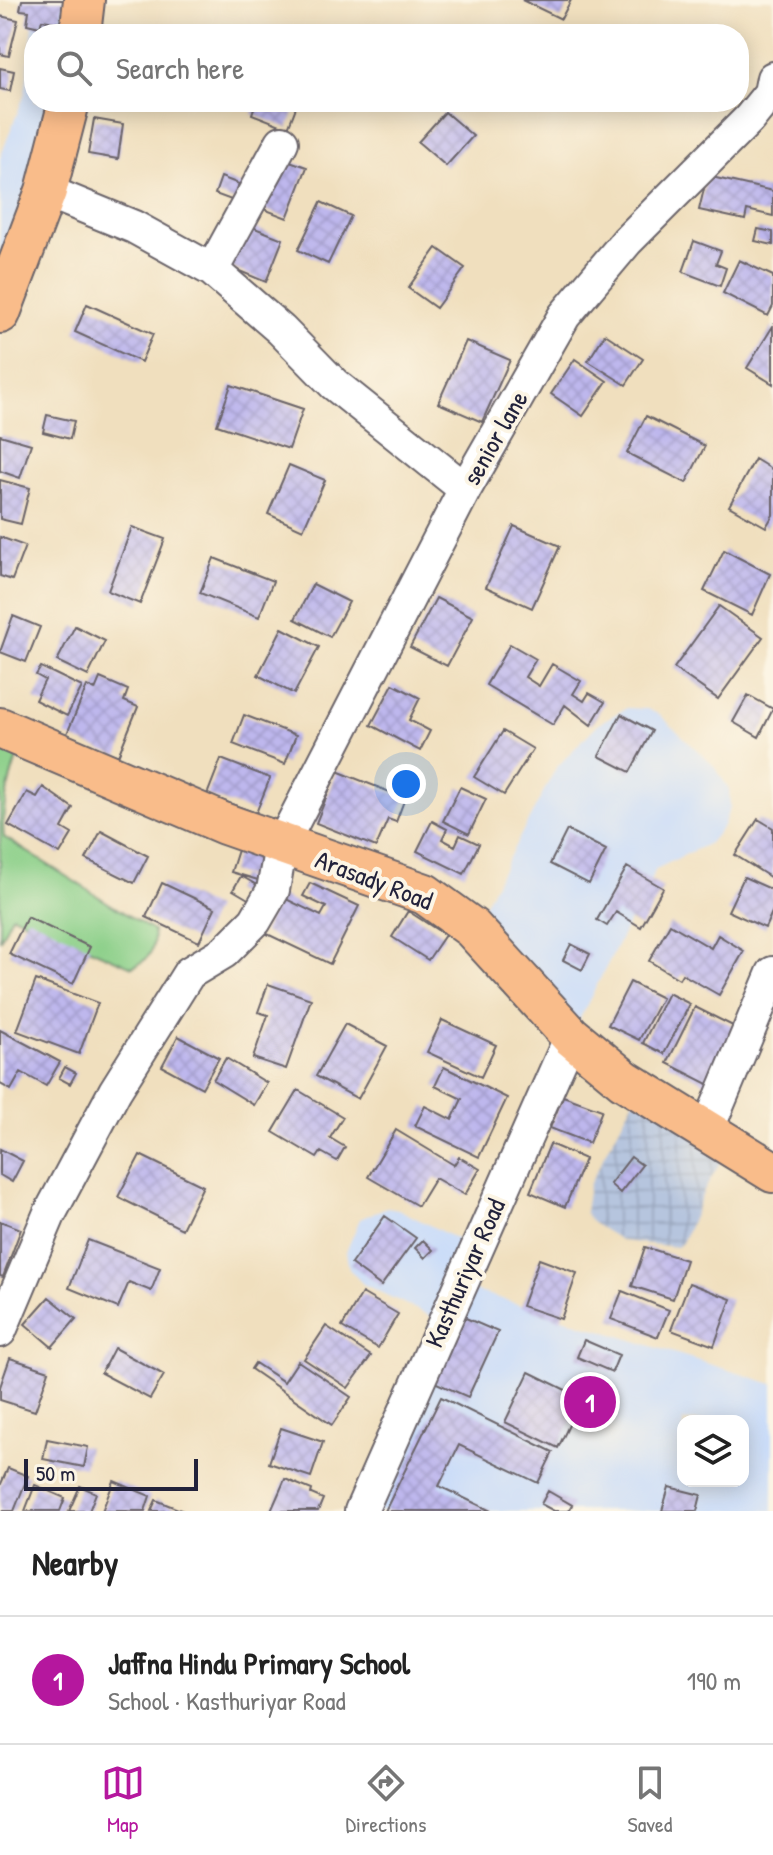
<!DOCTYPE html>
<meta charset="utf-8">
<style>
body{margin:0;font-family:"Patrick Hand",sans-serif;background:#f6f6f6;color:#222}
.controls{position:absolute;right:24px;bottom:24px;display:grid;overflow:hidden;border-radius:16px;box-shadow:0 4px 20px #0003}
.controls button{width:72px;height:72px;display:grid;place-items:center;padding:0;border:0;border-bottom:2px solid #e0e0e0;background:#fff;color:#222;font:40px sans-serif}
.scale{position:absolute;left:24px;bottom:20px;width:174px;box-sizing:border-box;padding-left:8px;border:4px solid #22223b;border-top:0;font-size:22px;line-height:28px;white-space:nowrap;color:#22223b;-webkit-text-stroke:6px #fcf5e5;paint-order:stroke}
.you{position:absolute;left:406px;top:784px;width:28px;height:28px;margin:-20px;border:6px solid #fff;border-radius:50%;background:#1a73e8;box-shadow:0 0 0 12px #1a73e833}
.badge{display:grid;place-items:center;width:52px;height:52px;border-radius:50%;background:#b5179e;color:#fff;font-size:26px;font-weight:700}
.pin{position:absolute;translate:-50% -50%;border:4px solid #fff;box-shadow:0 2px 8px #0006}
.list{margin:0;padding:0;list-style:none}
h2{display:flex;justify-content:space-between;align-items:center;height:104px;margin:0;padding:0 32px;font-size:34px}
h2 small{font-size:26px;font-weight:400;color:#767676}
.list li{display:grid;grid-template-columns:52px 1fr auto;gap:24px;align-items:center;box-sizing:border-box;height:128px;padding:0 32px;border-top:2px solid #e0e0e0}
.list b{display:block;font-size:30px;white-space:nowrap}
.list p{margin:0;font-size:26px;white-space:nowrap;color:#767676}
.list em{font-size:26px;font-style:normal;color:#767676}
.icon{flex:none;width:44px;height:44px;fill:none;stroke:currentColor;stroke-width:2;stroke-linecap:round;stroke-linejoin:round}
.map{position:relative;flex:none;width:773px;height:1511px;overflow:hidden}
.search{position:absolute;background:#fff;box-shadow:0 4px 20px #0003;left:24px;right:24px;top:24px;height:88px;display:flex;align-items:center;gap:20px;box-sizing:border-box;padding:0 28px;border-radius:32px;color:#767676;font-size:30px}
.sheet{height:232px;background:#fff}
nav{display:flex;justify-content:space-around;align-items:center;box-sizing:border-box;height:112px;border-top:2px solid #e0e0e0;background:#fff;font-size:22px;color:#767676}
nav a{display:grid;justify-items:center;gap:4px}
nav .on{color:#b5179e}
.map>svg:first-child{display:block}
</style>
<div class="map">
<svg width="773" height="1511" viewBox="0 0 773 1511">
<defs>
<pattern id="industrial-grid" width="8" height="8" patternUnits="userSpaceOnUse" patternTransform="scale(2)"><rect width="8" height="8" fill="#b6c5de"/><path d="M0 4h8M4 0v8" fill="none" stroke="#9ca9bf"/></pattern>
<pattern id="building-cross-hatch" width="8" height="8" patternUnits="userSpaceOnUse" patternTransform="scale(2)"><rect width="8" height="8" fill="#beb7ed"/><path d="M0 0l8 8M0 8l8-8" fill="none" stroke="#a39dcc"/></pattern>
</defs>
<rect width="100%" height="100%" fill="#fcf5e5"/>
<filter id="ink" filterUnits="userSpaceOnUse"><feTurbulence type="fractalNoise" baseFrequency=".0125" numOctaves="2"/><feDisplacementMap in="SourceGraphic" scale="16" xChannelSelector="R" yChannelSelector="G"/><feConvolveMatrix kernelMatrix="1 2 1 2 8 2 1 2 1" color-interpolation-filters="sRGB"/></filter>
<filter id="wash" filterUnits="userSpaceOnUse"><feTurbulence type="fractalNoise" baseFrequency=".006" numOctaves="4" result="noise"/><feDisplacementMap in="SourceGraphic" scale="32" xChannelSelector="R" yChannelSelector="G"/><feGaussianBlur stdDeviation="1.8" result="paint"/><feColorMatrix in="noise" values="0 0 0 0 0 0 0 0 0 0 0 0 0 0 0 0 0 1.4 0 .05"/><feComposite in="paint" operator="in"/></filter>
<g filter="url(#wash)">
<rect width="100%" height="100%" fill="#f0dfbe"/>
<path fill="#c9dcf9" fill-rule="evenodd" d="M36,0H84L80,34H34V102H69L0,313V158L25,93Z
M627,708L647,709L660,715L713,765L729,789L730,807L723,826L709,843L656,869L571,1036L472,928L556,768L599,723Z
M387,1207L398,1209L466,1244L460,1286L773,1384V1511H361L443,1322L363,1284L349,1269L346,1252L360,1219ZM683,1421H743V1481H683Z"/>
<path fill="url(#industrial-grid)" d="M639,1090L729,1147L703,1193L682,1243L677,1247L622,1241L591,1222L585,1212L589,1185Z"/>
<path fill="#8acf88" stroke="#567862" stroke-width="2" d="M0,728L23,740C13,769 0,806 4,837L153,931C156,950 149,961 132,967L12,915L0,940Z"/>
<g id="blocks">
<path fill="url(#building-cross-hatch)" d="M22,0H64L60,23L42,20L40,27L27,24L29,11L20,10Z
M522,0H571L561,19Z
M0,16L18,20L9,56L0,54Z
M0,68L14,71L10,91L0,89Z
M256,102H298L288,128L252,114Z
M445,112L473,136L446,166L418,142Z
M94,119L123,124L118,159L88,154Z
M281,158L307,167L287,218L261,208Z
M707,176L773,191V216L747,210L745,220L699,210Z
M221,177L249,188L242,204L215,194Z
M321,202L351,216L328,264L298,250Z
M247,225L283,239L266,282L230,267Z
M758,229L773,232V245L755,241Z
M694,241L721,251L716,264L726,268L720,286L683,272Z
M437,248L465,268L436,308L408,288Z
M739,260L773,276V306L768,316L723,293Z
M87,304L153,334L141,362L75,332Z
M773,326V384L747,368Z
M605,334L643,359L626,385L588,361Z
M466,341L510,360L482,422L438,403Z
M575,359L607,381L583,416L551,394Z
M231,385L303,409L289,449L217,425Z
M47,415L74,421L70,439L43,432Z
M646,416L705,446L686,483L627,453Z
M0,435L31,444L20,478L0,471Z
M755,459L773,470V515L766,527L729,506Z
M289,465L325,480L303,530L268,514Z
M0,480L30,488L21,524L0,519Z
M514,526L560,546L532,608L486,587Z
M132,527L165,539L140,604L108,591Z
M0,537L25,546L12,580L0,576Z
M724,550L770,574L752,615L704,591Z
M214,558L273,581L259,617L200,593Z
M313,584L349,602L330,637L295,619Z
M436,598L473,617L447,666L410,647Z
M719,606L763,637L718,699L674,668Z
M13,616L40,627L26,662L0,652Z
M75,626L105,641L88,676L57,661Z
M282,628L319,647L294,694L258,675Z
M510,644L536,659L525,677L539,686L552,664L581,681L573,694L584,701L589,693L605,702L591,725L565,705L553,725L486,685Z
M41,667L82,687L67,716L35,700L45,680L36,675Z
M100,678L128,690L124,701L138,707L118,756L66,736L87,686L95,690Z
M393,684L420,698L409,720L430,731L420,751L371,725Z
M748,695L773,709L759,737L733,722Z
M621,714L652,731L630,772L599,756Z
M244,715L296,735L285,764L233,744Z
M503,731L533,749L504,795L474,777Z
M221,759L270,778L256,813L207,795Z
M337,771L405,798L396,822L388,819L376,847L316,823Z
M43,787L73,808L62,828L72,834L60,854L8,825L27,792L37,797Z
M460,787L486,799L469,834L443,821Z
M758,819L773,828V879L735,855Z
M432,821L447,829L442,839L455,846L460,835L479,844L464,874L417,851Z
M567,830L606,850L589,884L550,864Z
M101,831L148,856L134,883L86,859Z
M238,850L265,858L258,880L231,872Z
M627,867L663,888L641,927L616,912L607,926L597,920Z
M241,876L264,889L255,903L233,890Z
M744,877L773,890V910L765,928L728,911Z
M162,883L215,908L199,942L146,917Z
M310,883L359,906L330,964L263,932L280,896L321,916L326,907L303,896Z
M408,911L445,935L428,960L392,937Z
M27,917L90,947L73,984L9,954Z
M670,924L711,948L718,935L744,951L719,995L682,974L679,979L649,961Z
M571,944L590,954L582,970L563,960Z
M36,980L98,1003L79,1054L17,1031Z
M630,982L662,998L639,1040L608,1025Z
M268,984L311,999L286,1069L253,1058L268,1015L258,1012Z
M668,993L690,1004L664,1054L643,1043Z
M695,1007L739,1029L710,1085L667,1063Z
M442,1020L496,1045L481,1077L427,1052Z
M345,1024L387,1046L358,1099L316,1076Z
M0,1030L60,1062L46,1086L21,1072L11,1090L0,1084Z
M178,1036L219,1058L202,1088L162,1066Z
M226,1058L267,1083L254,1105L213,1080Z
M65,1067L76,1073L70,1084L59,1078Z
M444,1067L507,1098L479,1157L415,1126L425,1106L452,1120L462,1099L435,1086Z
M298,1090L343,1117L330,1138L345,1147L337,1161L321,1152L317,1158L273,1132Z
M563,1096L602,1110L589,1143L550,1128Z
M396,1130L454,1165L459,1157L480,1169L465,1195L435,1178L418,1206L368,1177Z
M550,1144L585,1159L565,1207L530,1192Z
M0,1149L23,1161L12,1182L0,1175Z
M140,1155L203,1186L182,1229L118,1197Z
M631,1157L642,1165L620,1193L610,1184Z
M385,1216L416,1238L381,1286L351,1264Z
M0,1221L21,1229L3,1277L0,1276Z
M88,1240L160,1268L151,1291L129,1282L118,1308L69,1288Z
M423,1240L433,1250L425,1258L415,1248Z
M645,1247L686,1260L673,1299L632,1286Z
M539,1259L577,1273L561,1319L522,1306Z
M689,1283L731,1299L714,1346L671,1330Z
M622,1291L669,1310L658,1337L611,1319Z
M362,1293L398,1314L378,1348L342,1327Z
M49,1297L76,1319L52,1347L25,1324Z
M461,1316L498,1332L468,1397L432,1381Z
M326,1326L371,1356L348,1388L304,1359Z
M584,1340L619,1355L612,1372L577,1357Z
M114,1348L164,1375L150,1399L101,1373Z
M10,1358L49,1371L35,1411L0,1400V1387Z
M298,1361L351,1397L332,1425L251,1369L255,1363L284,1382Z
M529,1372L582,1398L558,1448L505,1422Z
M441,1397L553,1452L538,1483L459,1445L439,1486L491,1511H385Z
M281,1428L323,1442L311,1477L269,1463Z
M47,1439L88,1447L84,1467L43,1459Z
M8,1468L28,1476L14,1511H0V1486Z
M285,1479L312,1490L311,1494L323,1499L318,1511H271Z
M114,1481L150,1496L145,1511H102Z
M35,1485L65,1498L60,1511H25Z
M80,1486L96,1493L89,1511H69Z
M669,1487L701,1495L697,1511H662Z
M548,1491L572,1505L569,1511H554L541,1504Z
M156,1500L183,1511H151Z"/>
</g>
</g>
<g filter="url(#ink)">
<use href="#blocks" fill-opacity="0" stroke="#6a6469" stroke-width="2"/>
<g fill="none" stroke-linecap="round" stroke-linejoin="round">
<defs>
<path id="minor" d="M46,191L134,227L212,270L281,330L334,384L465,489
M212,270L282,142
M706,1133L773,973
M0,1331L49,1215L115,1091L189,973L224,952L255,921L273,890L281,846L465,489L564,316L627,241L749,119L770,93L773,78
M361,1511L571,1036"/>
<path id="major" d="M80,34L84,0
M0,313L46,191L69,102
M0,728L225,824L425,894L472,928L571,1036L624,1080L773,1172"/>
</defs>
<use href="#minor" stroke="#6a6469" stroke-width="36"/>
<use href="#major" stroke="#6a6469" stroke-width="44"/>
<use href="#minor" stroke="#fff" stroke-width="32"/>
<use href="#major" stroke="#f9bc8a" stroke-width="40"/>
</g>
</g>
<g text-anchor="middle" stroke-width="8" stroke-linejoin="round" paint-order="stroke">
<g font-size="26" fill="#22223b" stroke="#fcf5e5">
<text transform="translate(495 438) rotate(-60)" y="9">senior lane</text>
<text transform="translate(374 880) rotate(21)" y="9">Arasady Road</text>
<text transform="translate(465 1273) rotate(-66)" y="9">Kasthuriyar Road</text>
</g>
</g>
</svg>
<div class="controls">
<button><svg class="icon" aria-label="layers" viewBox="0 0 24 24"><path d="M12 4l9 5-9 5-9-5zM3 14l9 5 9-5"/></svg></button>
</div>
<div class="scale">50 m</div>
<div class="you"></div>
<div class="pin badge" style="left:590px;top:1402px">1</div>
<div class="search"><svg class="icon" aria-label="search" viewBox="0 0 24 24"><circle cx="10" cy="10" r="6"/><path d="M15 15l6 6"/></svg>Search here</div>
</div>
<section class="sheet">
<h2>Nearby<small></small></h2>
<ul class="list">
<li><span class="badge">1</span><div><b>Jaffna Hindu Primary School</b><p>School · Kasthuriyar Road</p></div><em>190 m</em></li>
</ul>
</section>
<nav>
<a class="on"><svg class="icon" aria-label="map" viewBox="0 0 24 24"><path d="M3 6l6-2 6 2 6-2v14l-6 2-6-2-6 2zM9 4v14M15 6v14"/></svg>Map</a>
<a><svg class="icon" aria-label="directions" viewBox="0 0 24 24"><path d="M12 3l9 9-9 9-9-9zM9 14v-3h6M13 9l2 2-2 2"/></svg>Directions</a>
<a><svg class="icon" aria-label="saved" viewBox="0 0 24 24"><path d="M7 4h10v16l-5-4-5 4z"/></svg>Saved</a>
</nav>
